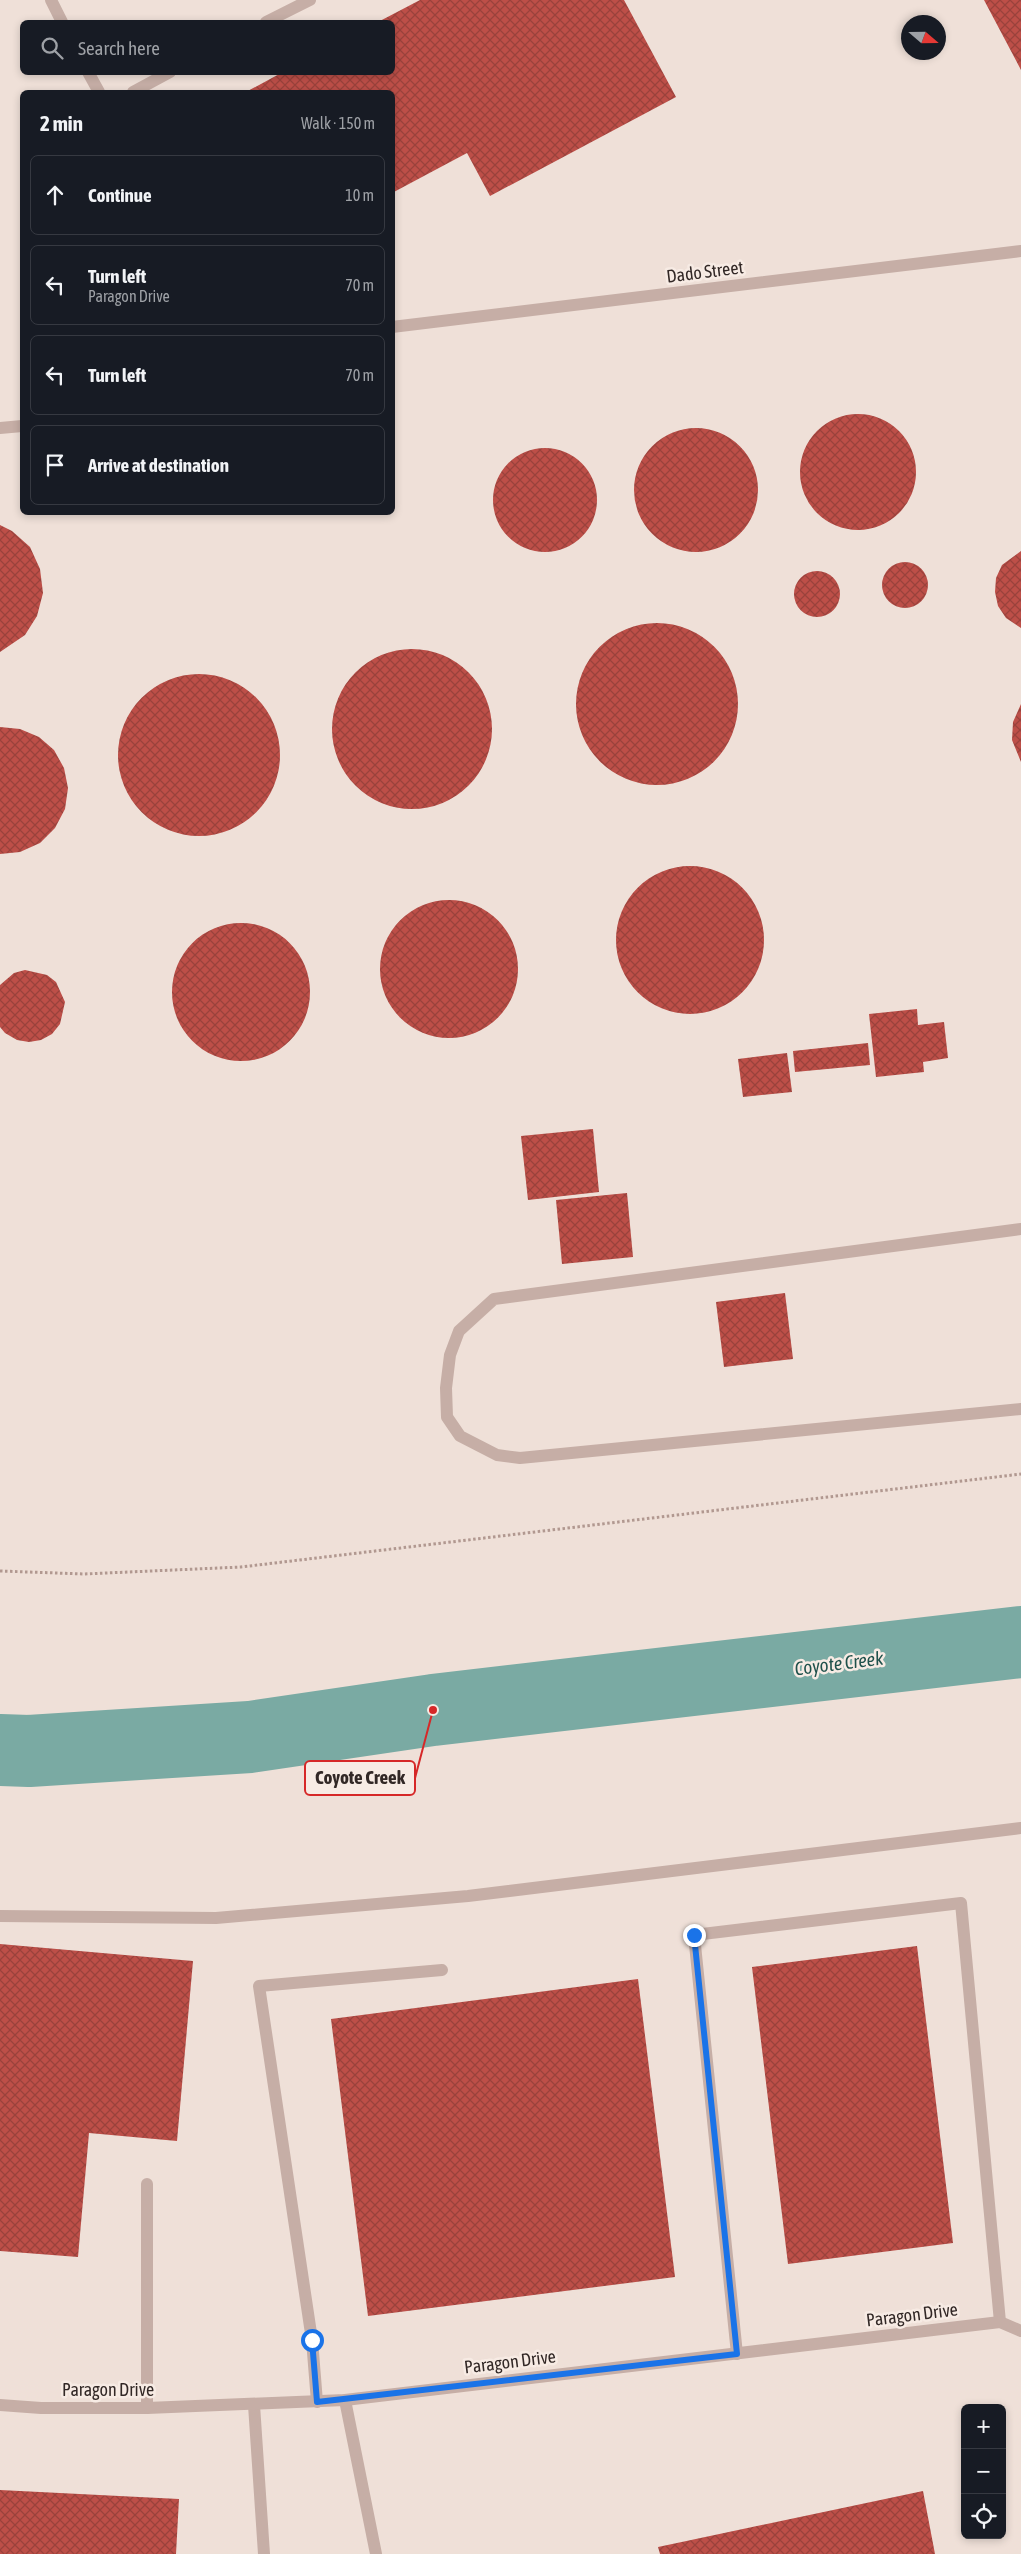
<!DOCTYPE html>
<meta charset="utf-8">
<style>
body{margin:0;font-family:"Asap Condensed",sans-serif;background:#242831;color:#f1f3f6}
.controls{position:absolute;right:15px;bottom:15px;display:grid;overflow:hidden;border-radius:8px;box-shadow:0 2px 8px #0003}
.controls button{width:45px;height:45px;display:grid;place-items:center;padding:0;border:0;border-bottom:1px solid #363941;background:#171b24;color:#f1f3f6;font:25px sans-serif}
.compass{position:absolute;left:901px;top:15px;width:45px;height:45px;border-radius:50%;background:#171b24;box-shadow:0 2px 8px #0003;rotate:110deg}
.stop{position:absolute;width:15px;height:15px;margin:-11px;border:4px solid #1a73e8;border-radius:50%;background:#fff}
.stop.end{background:#1a73e8;border-color:#fff;box-shadow:0 1px 5px #0008}
.list{margin:0;padding:0;list-style:none}
h2{display:flex;justify-content:space-between;align-items:center;height:65px;margin:0;padding:0 20px;font-size:21px}
h2 small{font-size:16px;font-weight:400;color:#9ea1a6}
.list li{display:grid;grid-template-columns:32px 1fr auto;gap:15px;align-items:center;box-sizing:border-box;height:80px;margin:0 10px 10px;padding:0 10px;border:1px solid #363941;border-radius:8px}
.list b{display:block;font-size:19px;white-space:nowrap}
.list p{margin:0;font-size:16px;white-space:nowrap;color:#9ea1a6}
.list em{font-size:16px;font-style:normal;color:#9ea1a6}
.icon{flex:none;width:28px;height:28px;fill:none;stroke:currentColor;stroke-width:2;stroke-linecap:round;stroke-linejoin:round}
.map{position:relative;flex:none;width:1021px;height:2554px;overflow:hidden}
.search{position:absolute;background:#171b24;box-shadow:0 2px 8px #0003;left:20px;top:20px;width:375px;height:55px;display:flex;align-items:center;gap:12px;box-sizing:border-box;padding:0 18px;border-radius:8px;color:#9ea1a6;font-size:19px}
.panel{position:absolute;background:#171b24;box-shadow:0 2px 8px #0003;left:20px;top:90px;width:375px;height:425px;border-radius:8px}
.map>svg:first-child{display:block}
</style>
<div class="map">
<svg width="1021" height="2554" viewBox="0 0 1021 2554">
<defs>
<pattern id="building-cross-hatch" width="8" height="8" patternUnits="userSpaceOnUse" patternTransform="scale(1.25)"><rect width="8" height="8" fill="#bd4f48"/><path d="M0 0l8 8M0 8l8-8" fill="none" stroke="#9a423c"/></pattern>
</defs>
<rect width="100%" height="100%" fill="#efe0d8"/>
<g fill="none" stroke-linecap="round" stroke-linejoin="round">
<path stroke="#7aaaa3" stroke-width="72" d="M0,1750L29,1751L250,1737L433,1710L1021,1642"/>
</g>
<path fill="url(#building-cross-hatch)" d="M420,0H624L676,97L490,196L467,153L392,193V92H246L283,72H392V22H378Z
M984,0H1021V70Z
M800 472a58 58 0 1 1 116 0a58 58 0 1 1-116 0Z
M634 490a62 62 0 1 1 124 0a62 62 0 1 1-124 0Z
M493 500a52 52 0 1 1 104 0a52 52 0 1 1-104 0Z
M0,525L12,531L30,547L40,569L43,593L37,616L25,635L0,652Z
M1021,551V628L1006,618L998,606L995,592L996,578L1002,565Z
M882 585a23 23 0 1 1 46 0a23 23 0 1 1-46 0Z
M794 594a23 23 0 1 1 46 0a23 23 0 1 1-46 0Z
M576 704a81 81 0 1 1 162 0a81 81 0 1 1-162 0Z
M332 729a80 80 0 1 1 160 0a80 80 0 1 1-160 0Z
M118 755a81 81 0 1 1 162 0a81 81 0 1 1-162 0Z
M1021,704V762L1012,740L1013,722Z
M0,727L20,729L39,737L54,750L64,768L68,788L65,809L55,828L40,843L20,852L0,854Z
M616 940a74 74 0 1 1 148 0a74 74 0 1 1-148 0Z
M380 969a69 69 0 1 1 138 0a69 69 0 1 1-138 0Z
M172 992a69 69 0 1 1 138 0a69 69 0 1 1-138 0Z
M25,970L47,975L56,982L65,1002L60,1024L52,1034L41,1040L29,1042L17,1040L5,1033L0,1027V985L14,973Z
M917,1009L918,1025L944,1022L948,1058L923,1062L924,1072L876,1077L869,1014Z
M868,1043L870,1065L795,1072L793,1051Z
M787,1053L792,1092L743,1097L738,1059Z
M593,1129L599,1192L528,1200L521,1136Z
M627,1193L633,1257L562,1264L556,1200Z
M785,1293L793,1359L724,1367L716,1302Z
M0,1944L193,1961L177,2141L89,2133L78,2257L0,2251Z
M917,1946L953,2243L788,2264L752,1967Z
M638,1979L675,2277L368,2316L331,2019Z
M0,2490L179,2499L176,2554H0Z
M923,2491L935,2554H660L658,2547Z"/>
<g fill="none" stroke-linecap="round" stroke-linejoin="round">
<path stroke="#b19890" stroke-width="3" stroke-dasharray="2.5 2.5" stroke-linecap="butt" d="M0,1571L84,1574L241,1567L1021,1474"/>
<path stroke="#c6aea6" stroke-width="12" d="M266,22L310,0
M133,92L170,72
M0,428L22,426
M1021,1229L494,1299L459,1331L450,1355L446,1388L447,1417L460,1436L497,1455L520,1458L1021,1409
M0,1916L216,1918L468,1896L1021,1828
M147,2184V2408
M737,2354L694,1935L961,1903L1000,2322
M345,2400L376,2554
M317,2402L312,2340L259,1986L442,1970
M254,2405L264,2554"/>
<path stroke="#c6aea6" stroke-width="12" d="M0,2405L41,2408H147L345,2400L1000,2322L1021,2331"/>
<path stroke="#c6aea6" stroke-width="12" d="M51,0L62,22
M88,72L99,92
M392,327L1021,251"/>
</g>
<g fill="none" stroke-linecap="round" stroke-linejoin="round">
<path stroke="#1a73e8" stroke-width="6" d="M312,2340L317,2402L737,2354L694,1935"/>
</g>
<g text-anchor="middle" stroke-width="5" stroke-linejoin="round" paint-order="stroke">
<g font-size="18" fill="#322826" stroke="#f7ebe4">
<text transform="translate(705 272) rotate(-7)" y="6">Dado Street</text>
<text transform="translate(912 2315) rotate(-7)" y="6">Paragon Drive</text>
<text transform="translate(510 2362) rotate(-7)" y="6">Paragon Drive</text>
<text x="108" y="2396">Paragon Drive</text>
</g>
<g font-size="19" font-style="italic" fill="#1f514b" stroke="#f7ebe4">
<text transform="translate(839 1663) rotate(-7)" y="7">Coyote Creek</text>
</g>
</g>
<path fill="none" stroke="#d62828" stroke-width="2" d="M433 1710L415 1778"/>
<circle fill="#d62828" stroke="#f7ebe4" stroke-width="2" cx="433" cy="1710" r="5"/>
<rect fill="#f7ebe4" stroke="#d62828" stroke-width="2" x="305" y="1761" width="110" height="34" rx="5"/>
<g font-size="19" text-anchor="middle" font-weight="bold" fill="#322826">
<text x="360" y="1784">Coyote Creek</text>
</g>
</svg>
<div class="controls">
<button>+</button>
<button>−</button>
<button><svg class="icon" aria-label="locate" viewBox="0 0 24 24"><circle cx="12" cy="12" r="6"/><path d="M12 2v4M12 18v4M2 12h4M18 12h4"/></svg></button>
</div>
<svg class="compass" viewBox="-18 -18 36 36"><path d="M0-13l5 13h-10z" fill="#e53935"/><path d="M0 13l5-13h-10z" fill="#9ea1a6"/></svg>
<div class="stop" style="left:312px;top:2340px"></div>
<div class="stop end" style="left:694px;top:1935px"></div>
<div class="search"><svg class="icon" aria-label="search" viewBox="0 0 24 24"><circle cx="10" cy="10" r="6"/><path d="M15 15l6 6"/></svg>Search here</div>
<section class="panel">
<h2>2 min<small>Walk · 150 m</small></h2>
<ul class="list">
<li><svg class="icon" aria-label="ahead" viewBox="0 0 24 24"><path d="M12 20V5M6 11l6-6 6 6"/></svg><div><b>Continue</b></div><em>10 m</em></li>
<li><svg class="icon" aria-label="left" viewBox="0 0 24 24"><path d="M17 20v-9H6M10 6l-5 5 5 5"/></svg><div><b>Turn left</b><p>Paragon Drive</p></div><em>70 m</em></li>
<li><svg class="icon" aria-label="left" viewBox="0 0 24 24"><path d="M17 20v-9H6M10 6l-5 5 5 5"/></svg><div><b>Turn left</b></div><em>70 m</em></li>
<li><svg class="icon" aria-label="arrive" viewBox="0 0 24 24"><path d="M6 21V4h12l-3 4 3 4H6"/></svg><div><b>Arrive at destination</b></div></li>
</ul>
</section>
</div>
